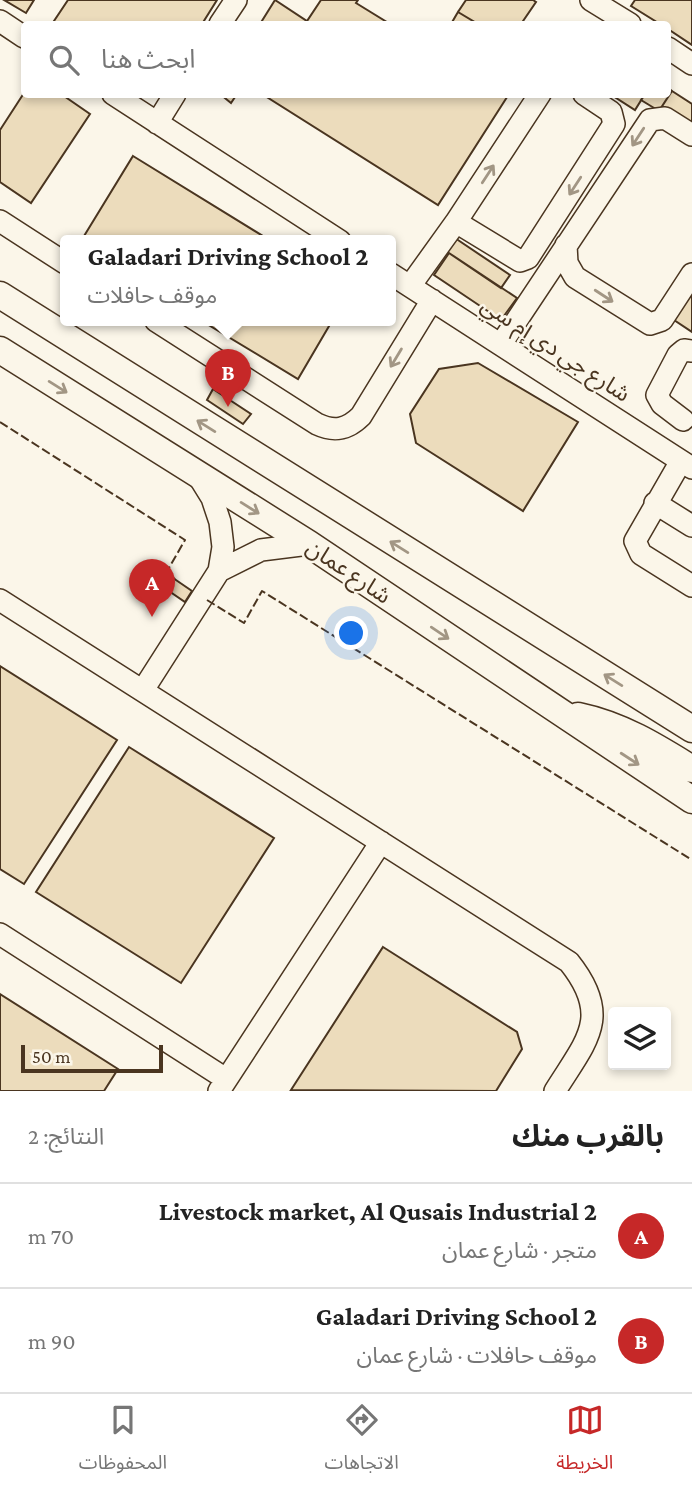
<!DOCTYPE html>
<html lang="ar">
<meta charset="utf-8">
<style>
body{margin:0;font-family:"Crimson Pro","Noto Sans Arabic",serif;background:#f2f2f2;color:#222;direction:rtl}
.controls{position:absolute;right:21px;bottom:21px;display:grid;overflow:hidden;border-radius:7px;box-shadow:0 4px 10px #0003}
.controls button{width:63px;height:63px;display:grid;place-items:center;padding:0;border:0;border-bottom:2px solid #e0e0e0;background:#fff;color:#222;font:35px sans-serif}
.scale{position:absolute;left:21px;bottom:18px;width:142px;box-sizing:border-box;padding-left:7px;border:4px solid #4a3520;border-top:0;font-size:19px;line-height:24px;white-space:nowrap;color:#4a3520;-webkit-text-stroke:5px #fbf6e9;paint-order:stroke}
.you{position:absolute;left:352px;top:634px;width:24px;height:24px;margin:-18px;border:5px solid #fff;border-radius:50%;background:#1a73e8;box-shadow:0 0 0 10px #1a73e833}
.badge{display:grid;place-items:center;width:46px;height:46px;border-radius:50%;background:#c62828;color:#fff;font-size:23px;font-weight:700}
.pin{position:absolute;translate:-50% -58px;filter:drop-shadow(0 2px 4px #0008)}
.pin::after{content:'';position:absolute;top:37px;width:24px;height:21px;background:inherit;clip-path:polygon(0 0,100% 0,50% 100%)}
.popup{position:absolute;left:60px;top:235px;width:336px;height:91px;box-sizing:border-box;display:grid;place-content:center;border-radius:7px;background:#fff;filter:drop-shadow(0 2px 5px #0005);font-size:23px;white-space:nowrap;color:#767676}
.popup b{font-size:26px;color:#222}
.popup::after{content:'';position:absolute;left:50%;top:100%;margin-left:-14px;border:14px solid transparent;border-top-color:#fff}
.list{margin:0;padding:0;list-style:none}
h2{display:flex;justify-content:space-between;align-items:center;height:91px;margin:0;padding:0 28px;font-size:30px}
h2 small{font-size:23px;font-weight:400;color:#767676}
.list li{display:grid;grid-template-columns:46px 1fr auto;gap:21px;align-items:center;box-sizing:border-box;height:105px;padding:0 28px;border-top:2px solid #e0e0e0}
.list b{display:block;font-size:26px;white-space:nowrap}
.list p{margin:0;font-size:23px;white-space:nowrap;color:#767676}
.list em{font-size:23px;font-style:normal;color:#767676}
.icon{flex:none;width:38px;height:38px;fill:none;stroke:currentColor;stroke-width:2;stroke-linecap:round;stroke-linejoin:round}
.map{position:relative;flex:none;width:692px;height:1091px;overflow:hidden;direction:ltr}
.search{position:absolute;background:#fff;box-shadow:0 4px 10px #0003;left:21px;right:21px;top:21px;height:77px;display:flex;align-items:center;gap:18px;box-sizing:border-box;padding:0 24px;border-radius:7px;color:#767676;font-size:26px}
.sheet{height:301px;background:#fff}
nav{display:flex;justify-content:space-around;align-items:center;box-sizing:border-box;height:98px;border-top:2px solid #e0e0e0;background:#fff;font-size:19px;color:#767676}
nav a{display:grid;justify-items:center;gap:4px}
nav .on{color:#c62828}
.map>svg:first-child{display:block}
</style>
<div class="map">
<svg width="692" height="1091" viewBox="0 0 692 1091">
<rect width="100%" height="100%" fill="#fbf6e9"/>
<path fill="#ecdcbc" stroke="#4a3520" stroke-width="2" d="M4,0H34L26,13Z
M68,0H217L202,24H52Z
M275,0L307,21L321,0H358L356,3L390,24H260Z
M466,0H533L536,2L521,24H478L458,12Z
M635,0H692V45L668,29V24H660L631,6Z
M458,12L478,24H451Z
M668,88L672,91L659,111L641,100L645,94H668Z
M672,91L692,104V129L659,111Z
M24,93L61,94L90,114L31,203L0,182V130Z
M220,94H237L231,103Z
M262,94H509L438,205Z
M610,94H645L635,110Z
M133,156L271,241H81Z
M452,236L510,275L501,288L443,249Z
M449,253L517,298L501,320L434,275Z
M692,293V332L674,320Z
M202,321H332L298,379Z
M478,363L578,422L523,511L416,443L410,414L439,369Z
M213,389L251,414L243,424L207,400Z
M173,578L192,591L185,602L166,589Z
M0,666L117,740L24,884L0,869Z
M129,747L274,838L181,983L36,892Z
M383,947L517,1032L522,1049L496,1091L291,1090Z
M0,994L118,1069L104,1091H0Z"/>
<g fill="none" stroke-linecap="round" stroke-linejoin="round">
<defs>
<path id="minor" d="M591,0L630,24
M0,21L24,37
M220,24L236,0
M668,48L692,64
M113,94L340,241
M540,94L456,222L520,261L528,258L614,124L611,112L584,94
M157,123L175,94
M0,221L65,263
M566,245L567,263L575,277L650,324L662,320L692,274
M391,274L692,468
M410,286L456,222
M156,321L317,424C334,432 347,430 361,416L432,300
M501,344L650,120L665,118L692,135
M683,420L662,404L657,395L678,355L684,350L692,351
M681,461L635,541L641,554L692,586
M655,503L692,526
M219,571L261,550L309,544
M0,600L569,962C613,1017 586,1041 555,1091
M143,690L219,571L223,547L220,522L212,498L199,477
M0,934L226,1079
M219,1091L381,842"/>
<path id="major" d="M0,295L692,729
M0,350L309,544L692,800
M578,716C621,725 655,746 692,769"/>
</defs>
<use href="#minor" stroke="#4a3520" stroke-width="24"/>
<use href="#major" stroke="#4a3520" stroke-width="29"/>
<use href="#minor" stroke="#fbf6e9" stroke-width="21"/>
<use href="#major" stroke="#fbf6e9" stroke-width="26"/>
<path stroke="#4a3520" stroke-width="2" stroke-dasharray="9 3.5" stroke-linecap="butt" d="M0,422L185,540L166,573L175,579
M207,600L244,623L262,591L692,860"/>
</g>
<defs><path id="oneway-shaft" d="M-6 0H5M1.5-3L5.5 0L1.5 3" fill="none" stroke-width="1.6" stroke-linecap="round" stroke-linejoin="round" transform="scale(1.75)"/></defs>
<g stroke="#a29684">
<use href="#oneway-shaft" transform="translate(638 137) rotate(123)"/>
<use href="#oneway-shaft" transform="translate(488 174) rotate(-57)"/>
<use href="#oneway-shaft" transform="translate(575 186) rotate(123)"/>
<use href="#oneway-shaft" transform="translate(604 296) rotate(33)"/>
<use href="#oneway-shaft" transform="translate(396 358) rotate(121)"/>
<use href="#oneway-shaft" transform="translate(58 387) rotate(32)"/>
<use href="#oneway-shaft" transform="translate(206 426) rotate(-148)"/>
<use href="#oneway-shaft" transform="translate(250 508) rotate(32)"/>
<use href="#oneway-shaft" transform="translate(399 547) rotate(-148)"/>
<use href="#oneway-shaft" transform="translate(440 633) rotate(34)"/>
<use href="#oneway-shaft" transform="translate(613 680) rotate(-148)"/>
<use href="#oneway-shaft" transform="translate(630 759) rotate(33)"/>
</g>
<g text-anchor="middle" stroke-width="5" stroke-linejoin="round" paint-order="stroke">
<g font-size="23" fill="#4a3520" stroke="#fbf6e9">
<text transform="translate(556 349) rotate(33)" y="8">شارع جي دي إم سي</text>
<text transform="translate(349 571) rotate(34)" y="8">شارع عمان</text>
</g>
</g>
</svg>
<div class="controls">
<button><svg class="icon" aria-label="layers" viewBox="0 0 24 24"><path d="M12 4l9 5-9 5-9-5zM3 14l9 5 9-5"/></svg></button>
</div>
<div class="scale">50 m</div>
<div class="you"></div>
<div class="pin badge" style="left:152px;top:617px">A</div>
<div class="pin badge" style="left:228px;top:407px">B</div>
<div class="popup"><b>Galadari Driving School 2</b>موقف حافلات</div>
<div class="search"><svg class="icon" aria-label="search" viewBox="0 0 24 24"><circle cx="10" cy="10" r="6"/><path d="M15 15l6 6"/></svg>ابحث هنا</div>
</div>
<section class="sheet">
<h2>بالقرب منك<small>النتائج: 2</small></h2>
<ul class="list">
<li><span class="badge">A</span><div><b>Livestock market, Al Qusais Industrial 2</b><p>متجر · شارع عمان</p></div><em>70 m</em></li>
<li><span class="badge">B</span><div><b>Galadari Driving School 2</b><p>موقف حافلات · شارع عمان</p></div><em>90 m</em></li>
</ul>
</section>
<nav>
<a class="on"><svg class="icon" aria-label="map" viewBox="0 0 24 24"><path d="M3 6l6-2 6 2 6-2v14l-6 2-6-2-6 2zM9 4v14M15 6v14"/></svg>الخريطة</a>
<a><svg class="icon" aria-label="directions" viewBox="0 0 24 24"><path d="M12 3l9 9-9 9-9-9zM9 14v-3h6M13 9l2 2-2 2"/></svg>الاتجاهات</a>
<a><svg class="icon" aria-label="saved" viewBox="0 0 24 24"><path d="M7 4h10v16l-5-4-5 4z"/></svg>المحفوظات</a>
</nav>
